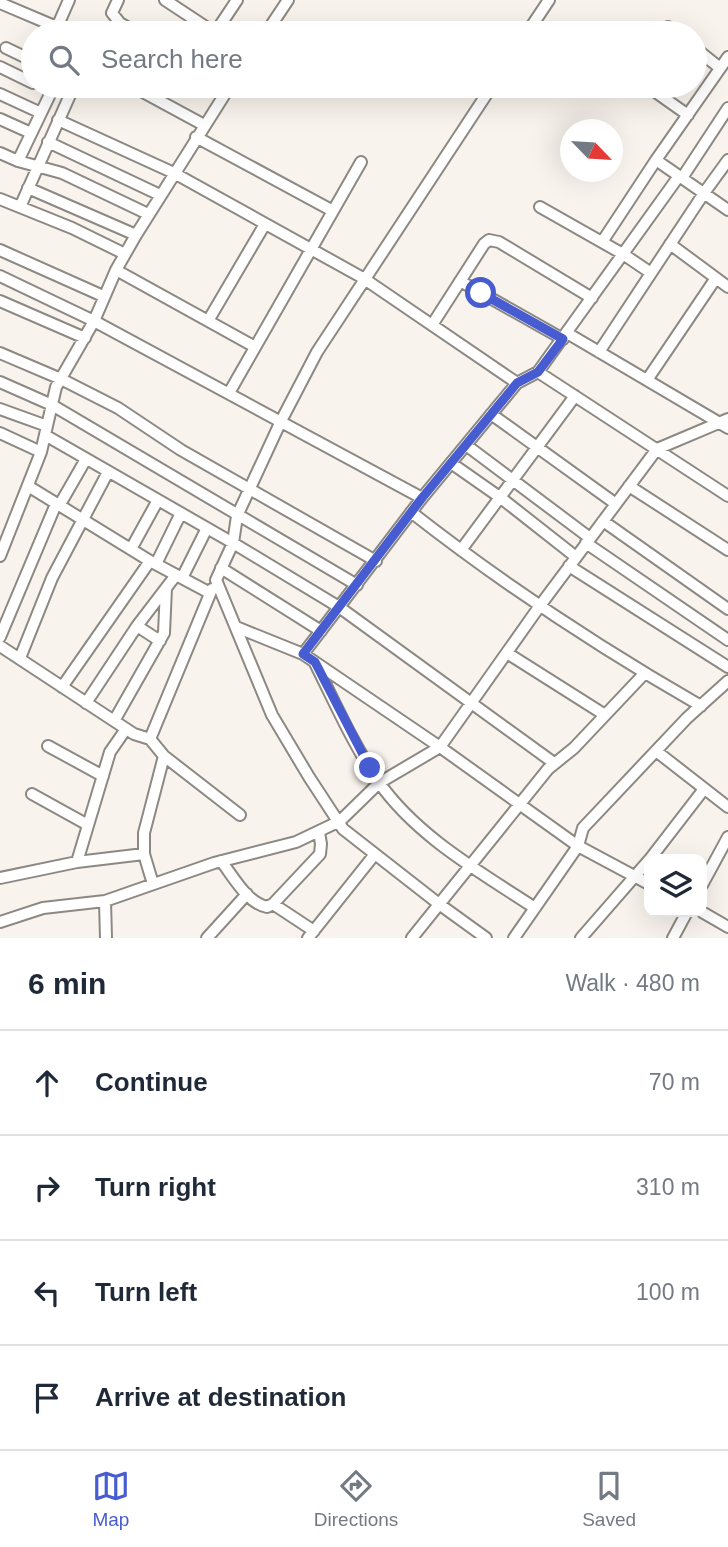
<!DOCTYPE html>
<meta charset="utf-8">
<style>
body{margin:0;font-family:Helvetica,sans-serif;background:#f2f2f3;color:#1f2937}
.controls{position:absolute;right:21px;bottom:21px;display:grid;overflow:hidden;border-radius:14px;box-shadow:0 7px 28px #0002}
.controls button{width:63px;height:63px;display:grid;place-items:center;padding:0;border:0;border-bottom:2px solid #e0e1e3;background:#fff;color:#1f2937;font:35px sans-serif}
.compass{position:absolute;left:560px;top:119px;width:63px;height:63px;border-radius:50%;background:#fff;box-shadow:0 7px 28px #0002;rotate:115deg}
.stop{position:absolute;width:21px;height:21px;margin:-16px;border:5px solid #465cd0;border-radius:50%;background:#fff}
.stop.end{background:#465cd0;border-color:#fff;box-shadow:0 2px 7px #0008}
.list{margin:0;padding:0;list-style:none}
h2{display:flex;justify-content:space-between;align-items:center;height:91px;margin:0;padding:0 28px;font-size:30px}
h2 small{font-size:23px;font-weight:400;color:#747a83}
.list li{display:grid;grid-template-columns:46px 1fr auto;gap:21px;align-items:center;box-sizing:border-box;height:105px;padding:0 28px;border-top:2px solid #e0e1e3}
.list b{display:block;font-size:26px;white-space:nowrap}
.list em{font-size:23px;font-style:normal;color:#747a83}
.icon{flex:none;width:38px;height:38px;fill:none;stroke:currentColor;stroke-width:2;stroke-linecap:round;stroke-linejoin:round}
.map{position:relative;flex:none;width:728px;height:938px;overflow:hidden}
.search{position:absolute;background:#fff;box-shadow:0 7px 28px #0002;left:21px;right:21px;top:21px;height:77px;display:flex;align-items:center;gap:18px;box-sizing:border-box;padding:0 24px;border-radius:38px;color:#747a83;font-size:26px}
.sheet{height:511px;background:#fff}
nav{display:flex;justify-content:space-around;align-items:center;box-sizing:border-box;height:98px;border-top:2px solid #e0e1e3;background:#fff;font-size:19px;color:#747a83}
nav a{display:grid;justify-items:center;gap:4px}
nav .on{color:#465cd0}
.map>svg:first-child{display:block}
</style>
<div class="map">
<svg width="728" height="938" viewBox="0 0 728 938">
<rect width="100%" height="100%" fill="#f8f3ec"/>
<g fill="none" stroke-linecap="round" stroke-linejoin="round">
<defs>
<path id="minor" d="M118,0L112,13L120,23L137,33
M165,0L215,33
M0,3L52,25H58L69,0
M668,27L676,33
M215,33L237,0
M266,33L288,0
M527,33L549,0
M6,48L33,61
M695,48L720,68
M0,67L33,83
M132,86L204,125
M647,86L688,115
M0,94L41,113
M0,119L31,133
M58,120L174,173L363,278L517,383
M196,137L333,211
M48,142L160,195
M0,153L18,161L62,173L148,214
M656,160L728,210
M18,161L54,86
M682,178L728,108
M28,188L136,235
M0,199L72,228L125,254
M20,207L74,86
M540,207L623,254L651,273
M602,242L656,160L728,57
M670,244L728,287
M0,250L103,296
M116,270L255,347
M0,276L94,321L422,498
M460,281L563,339
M0,301L85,338
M208,321L265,224
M432,325L484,244L489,240L499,242L592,298
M567,333L728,428
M599,352L704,193L728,160
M0,353L61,379L118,408L181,450L376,561
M538,372L679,176
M647,380L716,278
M0,382L52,405L357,585
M229,393L361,162
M0,409L47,426
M491,414L616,504
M0,433L41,452
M45,435L233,543L339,607L303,654
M466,445L590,538
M451,463L501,498L576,557
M28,486L150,561L210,593
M629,486L728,550
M59,506L86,459
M411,512C503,584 600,648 701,706
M603,521L728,609
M586,543L728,640
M131,549L158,500
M461,550L575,396
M0,556L41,452L56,387L94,321L116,270L136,235L230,86
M156,564L181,513
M569,566L728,667
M221,568L321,631
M182,578L207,528
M137,626L160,641
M236,627L303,654L440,747L578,846L649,884
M0,637L56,504
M0,646L134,734L150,739L164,756L144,833V854L153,884
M507,653L605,715
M20,658L52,578L108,472
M315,663C335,703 353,744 378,781C416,836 480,872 535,908
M62,687L150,561
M86,703L137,626L176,575
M114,721L164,633L166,588
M150,739L212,589
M48,746L103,776
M656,751L728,807
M164,756L240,815
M554,763L339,607L422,498L517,383L538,372L728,496
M32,794L88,825
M650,859L704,789
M221,861C233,876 247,903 267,907L273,904L320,854L321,844L319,832
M77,862L110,752L126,729
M0,878L77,862L144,854
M702,885L728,837
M105,901L106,938
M273,904L314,931
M702,912L728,927
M0,922L43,908L105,901L214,863L296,842L340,821L379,783L440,747L539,607L657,449L728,419
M207,938L247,894
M308,938L375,854
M412,938L548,769L574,748L644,674
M486,938L439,904L343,829L309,777L272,715L216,580L233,543L237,516L281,421L317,352L492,86
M514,938L578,846L583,828L687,718L728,681
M581,938L649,860
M673,938L687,912"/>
</defs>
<use href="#minor" stroke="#8d8982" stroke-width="14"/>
<use href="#minor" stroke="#fff" stroke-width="10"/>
</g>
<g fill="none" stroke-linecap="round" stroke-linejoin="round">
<path stroke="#465cd0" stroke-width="9" d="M370,768L315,662L303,654L422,498L517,383L538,372L563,339L481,293"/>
</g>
</svg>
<div class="controls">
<button><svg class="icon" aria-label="layers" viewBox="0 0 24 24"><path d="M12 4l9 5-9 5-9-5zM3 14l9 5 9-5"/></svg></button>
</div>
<svg class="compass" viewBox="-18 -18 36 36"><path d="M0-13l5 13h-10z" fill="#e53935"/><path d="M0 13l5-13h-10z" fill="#747a83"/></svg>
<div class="stop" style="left:481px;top:293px"></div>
<div class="stop end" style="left:370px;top:768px"></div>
<div class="search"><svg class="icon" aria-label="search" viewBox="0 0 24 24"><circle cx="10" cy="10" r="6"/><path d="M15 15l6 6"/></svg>Search here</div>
</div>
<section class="sheet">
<h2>6 min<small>Walk · 480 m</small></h2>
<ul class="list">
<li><svg class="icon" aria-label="ahead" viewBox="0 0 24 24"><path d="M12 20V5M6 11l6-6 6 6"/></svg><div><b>Continue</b></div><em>70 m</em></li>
<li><svg class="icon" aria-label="right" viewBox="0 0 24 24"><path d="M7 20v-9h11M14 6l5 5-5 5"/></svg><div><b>Turn right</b></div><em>310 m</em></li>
<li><svg class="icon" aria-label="left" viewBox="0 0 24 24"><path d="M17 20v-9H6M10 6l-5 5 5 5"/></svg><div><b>Turn left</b></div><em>100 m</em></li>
<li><svg class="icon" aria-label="arrive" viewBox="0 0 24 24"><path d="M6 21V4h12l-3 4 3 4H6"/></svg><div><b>Arrive at destination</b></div></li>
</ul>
</section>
<nav>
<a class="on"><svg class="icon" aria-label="map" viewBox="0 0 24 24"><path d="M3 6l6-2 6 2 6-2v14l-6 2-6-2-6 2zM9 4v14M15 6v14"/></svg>Map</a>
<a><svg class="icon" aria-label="directions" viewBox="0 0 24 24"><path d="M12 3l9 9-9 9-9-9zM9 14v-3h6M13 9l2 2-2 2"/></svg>Directions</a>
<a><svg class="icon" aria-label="saved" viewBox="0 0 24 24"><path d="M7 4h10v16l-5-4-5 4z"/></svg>Saved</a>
</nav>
